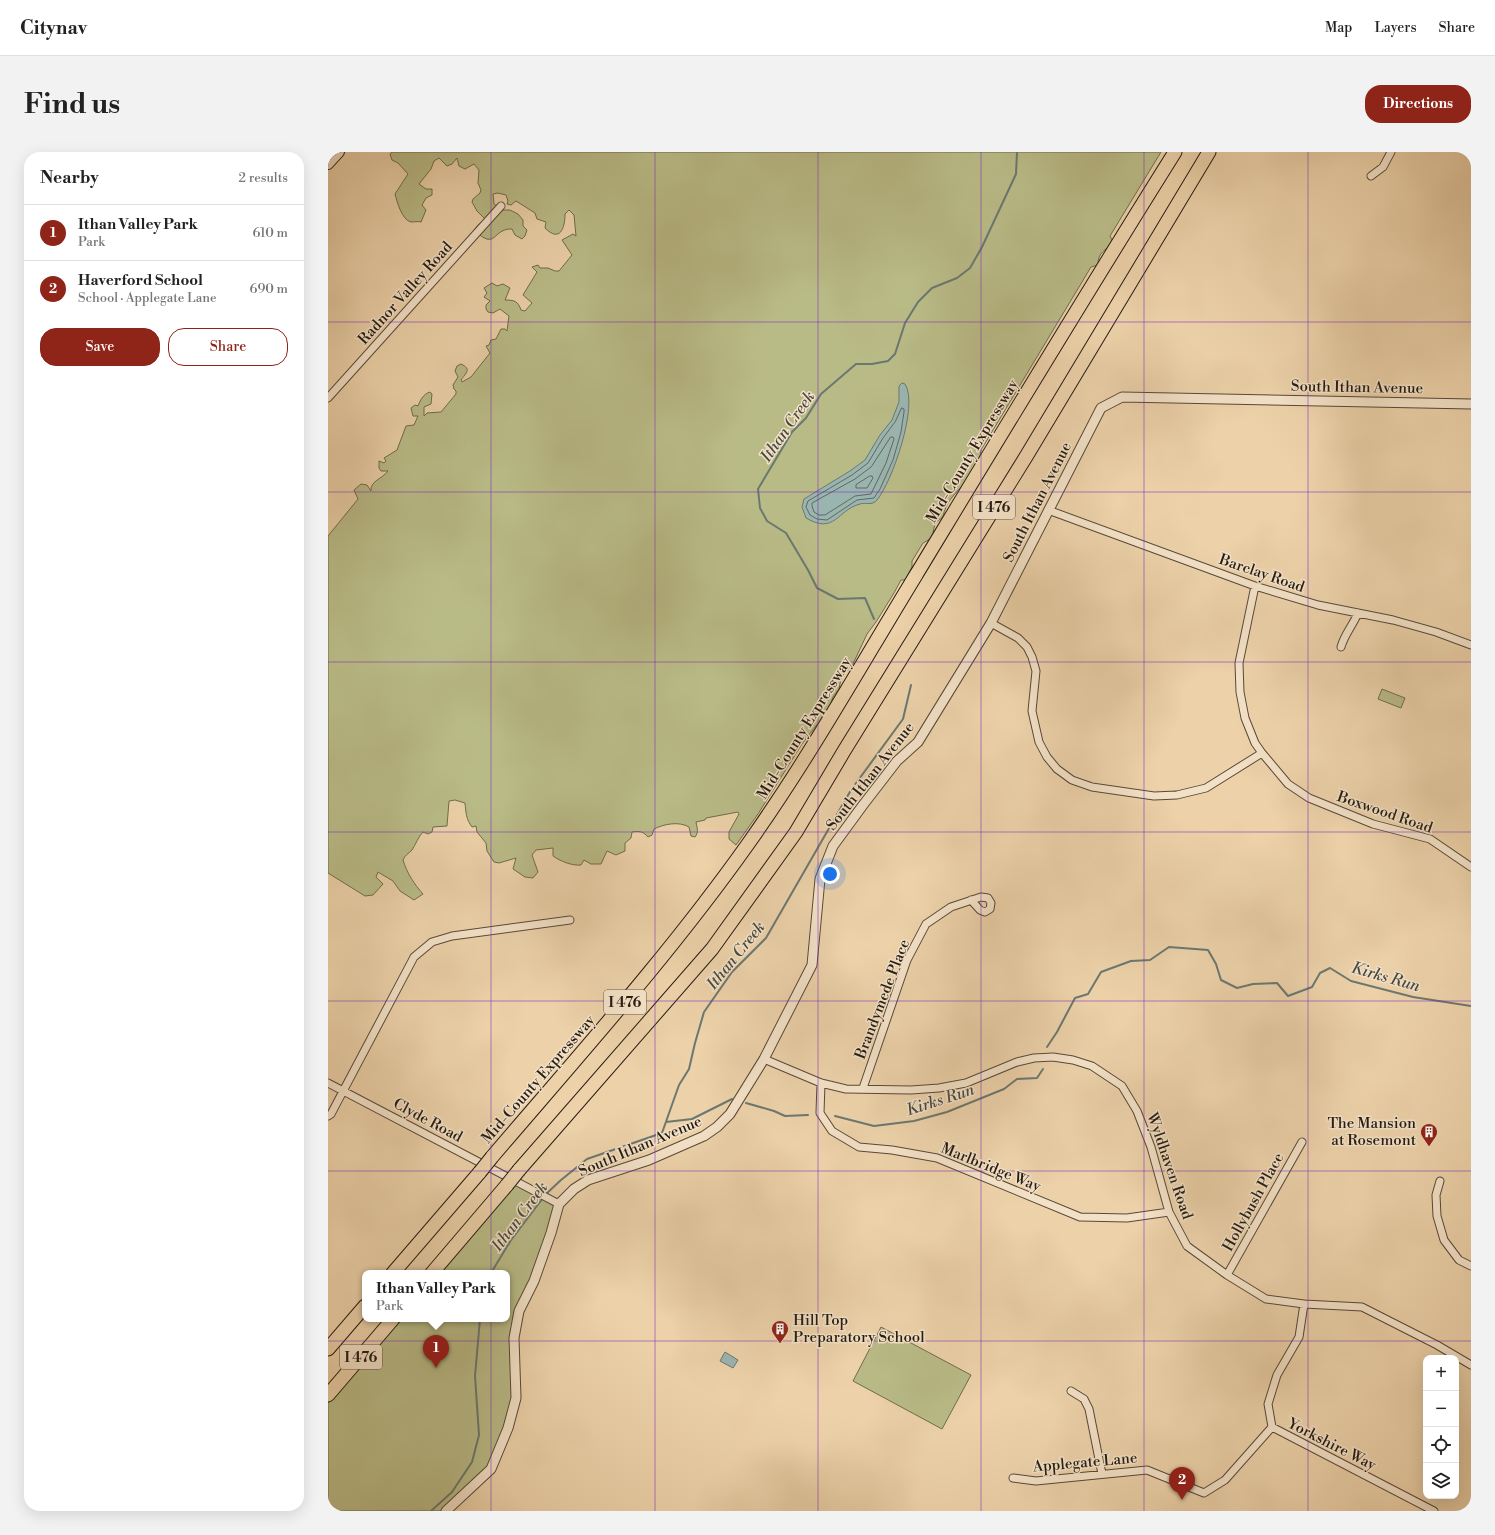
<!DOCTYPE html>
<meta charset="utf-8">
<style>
body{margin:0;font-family:"Libre Bodoni",serif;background:#f2f2f2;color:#222}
.controls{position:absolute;right:12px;bottom:12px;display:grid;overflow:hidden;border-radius:8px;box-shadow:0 4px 16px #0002}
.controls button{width:36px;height:36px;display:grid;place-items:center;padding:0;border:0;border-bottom:1px solid #e0e0e0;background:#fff;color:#222;font:20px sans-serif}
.you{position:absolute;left:502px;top:722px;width:14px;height:14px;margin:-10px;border:3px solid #fff;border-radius:50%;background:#1a73e8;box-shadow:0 0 0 6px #1a73e833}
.badge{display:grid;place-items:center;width:26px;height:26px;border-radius:50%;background:#8f2418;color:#fff;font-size:13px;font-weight:700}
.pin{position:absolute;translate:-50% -33px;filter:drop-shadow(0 1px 2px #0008)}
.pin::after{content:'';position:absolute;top:21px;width:14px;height:12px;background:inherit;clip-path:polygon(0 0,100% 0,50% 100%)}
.popup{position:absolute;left:34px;top:1118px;width:148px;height:52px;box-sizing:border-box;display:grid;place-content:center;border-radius:8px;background:#fff;filter:drop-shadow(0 1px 3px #0005);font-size:13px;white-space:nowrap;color:#767676}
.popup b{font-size:15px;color:#222}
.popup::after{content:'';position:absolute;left:50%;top:100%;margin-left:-8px;border:8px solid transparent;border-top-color:#fff}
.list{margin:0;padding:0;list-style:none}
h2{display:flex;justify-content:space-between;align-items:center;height:52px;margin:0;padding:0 16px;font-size:17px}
h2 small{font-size:13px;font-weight:400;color:#767676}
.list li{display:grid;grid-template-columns:26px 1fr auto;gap:12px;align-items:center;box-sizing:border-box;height:56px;padding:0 16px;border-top:1px solid #e0e0e0}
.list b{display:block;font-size:15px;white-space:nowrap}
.list p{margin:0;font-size:13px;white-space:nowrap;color:#767676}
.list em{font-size:13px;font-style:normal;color:#767676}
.actions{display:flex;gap:8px;padding:12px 16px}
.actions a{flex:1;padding:9px 0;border:1px solid #8f2418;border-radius:16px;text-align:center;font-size:14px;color:#8f2418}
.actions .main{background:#8f2418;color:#fff}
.icon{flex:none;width:22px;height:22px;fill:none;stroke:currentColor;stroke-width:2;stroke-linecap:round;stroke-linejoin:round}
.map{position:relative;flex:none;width:1143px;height:1359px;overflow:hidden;border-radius:16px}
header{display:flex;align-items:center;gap:24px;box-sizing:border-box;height:56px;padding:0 20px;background:#fff;border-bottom:1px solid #e0e0e0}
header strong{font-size:19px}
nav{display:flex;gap:22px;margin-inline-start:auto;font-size:14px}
.intro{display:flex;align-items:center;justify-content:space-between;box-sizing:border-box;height:96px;padding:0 24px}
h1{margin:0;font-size:28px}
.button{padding:10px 18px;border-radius:16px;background:#8f2418;color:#fff;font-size:14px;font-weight:700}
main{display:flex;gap:24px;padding:0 24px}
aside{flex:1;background:#fff;border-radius:16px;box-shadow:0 4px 16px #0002}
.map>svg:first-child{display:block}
</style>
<header>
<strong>Citynav</strong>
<nav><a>Map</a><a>Layers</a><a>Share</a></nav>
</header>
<div class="intro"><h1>Find us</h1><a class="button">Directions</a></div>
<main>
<aside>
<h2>Nearby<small>2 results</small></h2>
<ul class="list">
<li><span class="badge">1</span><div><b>Ithan Valley Park</b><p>Park</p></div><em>610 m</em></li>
<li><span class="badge">2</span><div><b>Haverford School</b><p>School · Applegate Lane</p></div><em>690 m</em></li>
</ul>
<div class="actions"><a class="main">Save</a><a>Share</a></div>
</aside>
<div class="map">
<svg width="1143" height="1359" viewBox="0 0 1143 1359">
<rect width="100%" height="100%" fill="#ecd1a9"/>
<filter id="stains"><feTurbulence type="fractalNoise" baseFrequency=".005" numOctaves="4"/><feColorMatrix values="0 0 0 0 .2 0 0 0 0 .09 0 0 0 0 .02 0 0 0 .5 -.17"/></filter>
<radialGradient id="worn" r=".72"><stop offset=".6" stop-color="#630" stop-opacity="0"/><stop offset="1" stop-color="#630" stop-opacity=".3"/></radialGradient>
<path fill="#b9bb87" stroke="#6f6c4c" d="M64,0H833L782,84L785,90C777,100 770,99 770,113L763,115L757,125L653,298L651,312C643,320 641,326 635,333C625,344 618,350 615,365L607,371L604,386L595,391L584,409V415L577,428H573L566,441L548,470L539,482L524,514L516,521L513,527L511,537L505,545L501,557L474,592L430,662L408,693L401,687V680L411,662L410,660L378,666L377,668L368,670C369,676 371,680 367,685L363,684L361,675C351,669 336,672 326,677L324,683L320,685C315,679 311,679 304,680L303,686L297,691V699L288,703L279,699L273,712H263L256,708L253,713C244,714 232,709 225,704V696L208,698L204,703L210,720L205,726L197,725L185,717L188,706L171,711L166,710L159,699L158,691L149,680L148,674L144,675C138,667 138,661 137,651L127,648L121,649L119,674L105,675L104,680L100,682L95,680C90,685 88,692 84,698C80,702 77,703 75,708C79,721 86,732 95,742L86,748L72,739L65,729L50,720L48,725L55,732L45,743L37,744L0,721V384L30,347L26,338L33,332L39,333L43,339C42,329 54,327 60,319H53L51,316V309L56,311L58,309L56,306L69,298L78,274L86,273L90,264H85L83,256L87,253L90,254C92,249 95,242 102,240L104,242L103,252L96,255V264L99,261L113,260L128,242V239L126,237L125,233L130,225L127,219L129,214L133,212C144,217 138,221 133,228L134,230L143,225L162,201L158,194L161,193L163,188L168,187L173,177H177L179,179L181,164L172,157L165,161L160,160L158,157V153L162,149L156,145L159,141L156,136L164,131L169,134L175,132L182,136L177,148C186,148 190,149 193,158L197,159L204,151L195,143L209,120L204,115L210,113L212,116H220L227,119H231L244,103L234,88L245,82L248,84L246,63L241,58L237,62C237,76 232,91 217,76L218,70L209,67L207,61L188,49L183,53L179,52L180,49L178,43L170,41L165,42L166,52L174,58H182L190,62L195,68V74L199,78L197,84L194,87L187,83L184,77C164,76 169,100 146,78L151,72L158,68L149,59L144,50L145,47L152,41L153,38L150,31L151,18L146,12L137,17L131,14L129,6L124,12L119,14L111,6L106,9L103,17L91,32L98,37H104V43L98,46L94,53L98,58L93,70C89,69 87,70 83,70C74,68 69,50 67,42L80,22L70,11L64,8L62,2Z
M1054,537L1077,546L1073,556L1050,547Z
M186,1023L231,1052L191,1159L187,1246L163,1317L118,1359H0V1251L69,1167H179V1121H107Z
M553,1175L643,1223L614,1277L525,1229Z"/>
<path fill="#9ab5b0" stroke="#6b7871" d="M574,231L577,232C591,253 564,330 549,348C544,354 538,350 532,352C509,358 507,383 478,366L474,355L476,347L522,319L537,308L552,283L564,268L571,250V234Z
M397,1200L410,1208L405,1216L392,1209Z"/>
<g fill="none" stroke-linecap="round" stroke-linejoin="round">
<path stroke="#606861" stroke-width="1" d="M574,256L576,257V260L573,280L565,308L552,337L546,346L529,348L499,368L489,367L482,363L478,355L480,349L524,323L540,311L555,286L567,270Z
M563,285H565L566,287L558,311L543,342L527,344L497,363H491L486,360L484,354V351L527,327L543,315Z
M542,324H544L545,326L539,336H528V333Z"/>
<path stroke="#6b7871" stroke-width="2" d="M546,467L537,446L510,447L489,436L480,418L458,381L439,369L432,356L430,337L464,280L478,266L493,242L528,212H544L560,209L567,202L577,171L590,150L604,136L629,126L642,116L654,95L688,22L689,0
M719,895L729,880L747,846L760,842L773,820L803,809L822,808L841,795L880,798L888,812L893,828L909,836L925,832L949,831L960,844L984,835L992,821L1002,816L1023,829L1085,845L1143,854
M418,951L446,959L457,964L480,963
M507,964L546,974L586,969L619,960L676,937L689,927L709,926L715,917
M338,970L364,967L404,947
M217,1043L233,1028L259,1007L334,981L351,933L361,917L367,891L376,860L404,820L438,786L523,638L575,567L583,533
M163,1121L183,1088L215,1046
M103,1359L124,1340L144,1310L151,1283L147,1224L152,1167"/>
<defs>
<path id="minor" d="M1043,24L1055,15L1063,0
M0,246L173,54
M720,358L927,434L990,453L1065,468L1108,480L1143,493
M927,434L911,511L912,540L917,566L927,591L934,601L960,632L981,646L1045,672L1102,687L1143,715
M663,471L690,486L699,495L704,505L708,519L704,559L711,590L719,605L729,617L744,628L764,635L826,644L849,643L878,636L934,601
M1013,495C1016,483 1025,473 1030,461
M436,907L493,931L518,937L583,938L611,936L638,931L689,910L706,906L725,905L745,908L764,914L794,934L809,959L823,995L841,1060L859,1094L899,1123L938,1147L976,1152L1034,1155L1109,1193L1143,1213
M0,931L231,1052
M493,931L492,961L504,979L531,995L564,998L609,1006L752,1065L799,1066L841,1060
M535,936L579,808L598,772L623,755L653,745L660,746L663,751L662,757L657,760L652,758L643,748
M0,964L3,962L86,805L104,790L124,784L242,768
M1112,1029L1108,1043L1109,1064L1116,1088L1131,1108L1143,1114
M899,1123L974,990
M743,1239L756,1247L761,1257L774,1322
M944,1275L1106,1359
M944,1275L940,1252L949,1223L971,1185L976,1152
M685,1326L708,1329L819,1318L876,1341L897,1328L944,1275"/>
<path id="tertiary" d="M118,1359L163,1317L180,1276L188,1246L186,1186L191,1159L206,1129L223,1081L231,1052L246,1037L260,1028L321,1008L376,984L389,975L402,962L436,907L484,813L492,727L505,694L535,653L569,609L590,590L663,471L773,256L794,245L1143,252"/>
<path id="secondary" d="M0,12L11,0"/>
<path id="motorway" d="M164,1005C252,902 342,802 420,692C481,606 533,513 588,423C674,281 759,140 847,0
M191,1018L384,797L468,680L516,599L699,303L881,0
M65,1121L152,1020
M104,1121L179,1033
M0,1197L37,1154
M0,1243L65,1167"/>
</defs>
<use href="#minor" stroke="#574938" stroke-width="9"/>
<use href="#tertiary" stroke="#574938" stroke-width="11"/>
<use href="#secondary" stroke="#251c12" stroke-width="12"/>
<use href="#motorway" stroke="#251c12" stroke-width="15"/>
<use href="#minor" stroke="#f3e1c7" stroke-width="7"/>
<use href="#tertiary" stroke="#f3e1c7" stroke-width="9"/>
<use href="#secondary" stroke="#f3e1c7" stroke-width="10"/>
<use href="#motorway" stroke="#ecd1a9" stroke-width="13"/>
<defs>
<path id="motorway-bridge" d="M152,1020L164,1005
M179,1033L191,1018"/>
</defs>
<use href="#motorway-bridge" stroke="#251c12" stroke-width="15" stroke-linecap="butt"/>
<use href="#motorway-bridge" stroke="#ecd1a9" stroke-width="13"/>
</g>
<path fill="none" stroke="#7b2cbf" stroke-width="1" stroke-opacity="0.55" d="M163,0V1359M327,0V1359M490,0V1359M653,0V1359M816,0V1359M980,0V1359M0,170H1143M0,340H1143M0,510H1143M0,680H1143M0,849H1143M0,1019H1143M0,1189H1143"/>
<defs>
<symbol id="building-pin" viewBox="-11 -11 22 30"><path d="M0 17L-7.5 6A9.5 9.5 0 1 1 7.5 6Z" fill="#8f2418" stroke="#f3e1c7"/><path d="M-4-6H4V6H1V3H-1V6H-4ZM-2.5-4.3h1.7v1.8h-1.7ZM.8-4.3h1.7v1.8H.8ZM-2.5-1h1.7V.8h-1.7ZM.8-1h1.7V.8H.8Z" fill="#fff"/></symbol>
</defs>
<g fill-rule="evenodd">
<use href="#building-pin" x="1091" y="970" width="20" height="27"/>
<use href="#building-pin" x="442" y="1167" width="20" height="27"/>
</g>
<g text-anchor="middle" stroke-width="3" stroke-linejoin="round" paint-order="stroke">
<g fill="#f3e1c7" stroke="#635748" stroke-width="1">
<rect x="645" y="343" width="42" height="24" rx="3"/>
<rect x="276" y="838" width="42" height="24" rx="3"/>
<rect x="12" y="1193" width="42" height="24" rx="3"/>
</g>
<g font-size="14" font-weight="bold" fill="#251c12">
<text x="666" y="360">I 476</text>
<text x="297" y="855">I 476</text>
<text x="33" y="1210">I 476</text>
</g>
<g font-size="15" fill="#251c12" stroke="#f3e1c7">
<text transform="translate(77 141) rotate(-48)" y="5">Radnor Valley Road</text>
<text transform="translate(1029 235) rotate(1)" y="5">South Ithan Avenue</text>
<text transform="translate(644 299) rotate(-59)" y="5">Mid-County Expressway</text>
<text transform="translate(709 350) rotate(-63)" y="5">South Ithan Avenue</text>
<text transform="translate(934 421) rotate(19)" y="5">Barclay Road</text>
<text transform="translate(476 576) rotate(-58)" y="5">Mid-County Expressway</text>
<text transform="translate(542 624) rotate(-52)" y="5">South Ithan Avenue</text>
<text transform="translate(1057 660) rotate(19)" y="5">Boxwood Road</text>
<text transform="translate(554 847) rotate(-69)" y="5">Brandymede Place</text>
<text transform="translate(210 927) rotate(-49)" y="5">Mid-County Expressway</text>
<text transform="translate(100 968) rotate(28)" y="5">Clyde Road</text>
<text transform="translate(312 994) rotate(-23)" y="5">South Ithan Avenue</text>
<text transform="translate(842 1014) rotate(71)" y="5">Wyldhaven Road</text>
<text transform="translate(663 1015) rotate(22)" y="5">Marlbridge Way</text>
<text transform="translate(925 1050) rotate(-61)" y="5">Hollybush Place</text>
<text transform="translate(1004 1292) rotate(27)" y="5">Yorkshire Way</text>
<text transform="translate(757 1310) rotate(-5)" y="5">Applegate Lane</text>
</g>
<g font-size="15" fill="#251c12" stroke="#f3e1c7" text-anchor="end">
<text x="1088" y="976">The Mansion<tspan x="1088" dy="17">at Rosemont</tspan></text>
<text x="465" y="1173" text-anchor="start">Hill Top<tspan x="465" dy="17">Preparatory School</tspan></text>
</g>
<g font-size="16" font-style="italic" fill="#484a41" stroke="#f3e1c7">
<text transform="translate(459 274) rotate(-55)" y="6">Ithan Creek</text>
<text transform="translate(407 803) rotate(-51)" y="6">Ithan Creek</text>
<text transform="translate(1058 824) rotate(16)" y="6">Kirks Run</text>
<text transform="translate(612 947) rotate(-18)" y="6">Kirks Run</text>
<text transform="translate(191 1064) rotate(-53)" y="6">Ithan Creek</text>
</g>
</g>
<rect width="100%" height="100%" filter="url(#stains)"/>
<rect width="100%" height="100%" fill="url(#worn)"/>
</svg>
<div class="controls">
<button>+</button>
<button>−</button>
<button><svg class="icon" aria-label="locate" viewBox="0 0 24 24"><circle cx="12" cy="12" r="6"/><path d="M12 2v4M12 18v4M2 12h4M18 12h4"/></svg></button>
<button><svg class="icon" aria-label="layers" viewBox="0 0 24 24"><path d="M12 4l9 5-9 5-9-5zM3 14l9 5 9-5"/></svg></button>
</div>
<div class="you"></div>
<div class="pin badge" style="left:108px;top:1216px">1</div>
<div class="popup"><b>Ithan Valley Park</b>Park</div>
<div class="pin badge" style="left:854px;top:1348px">2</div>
</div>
</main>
